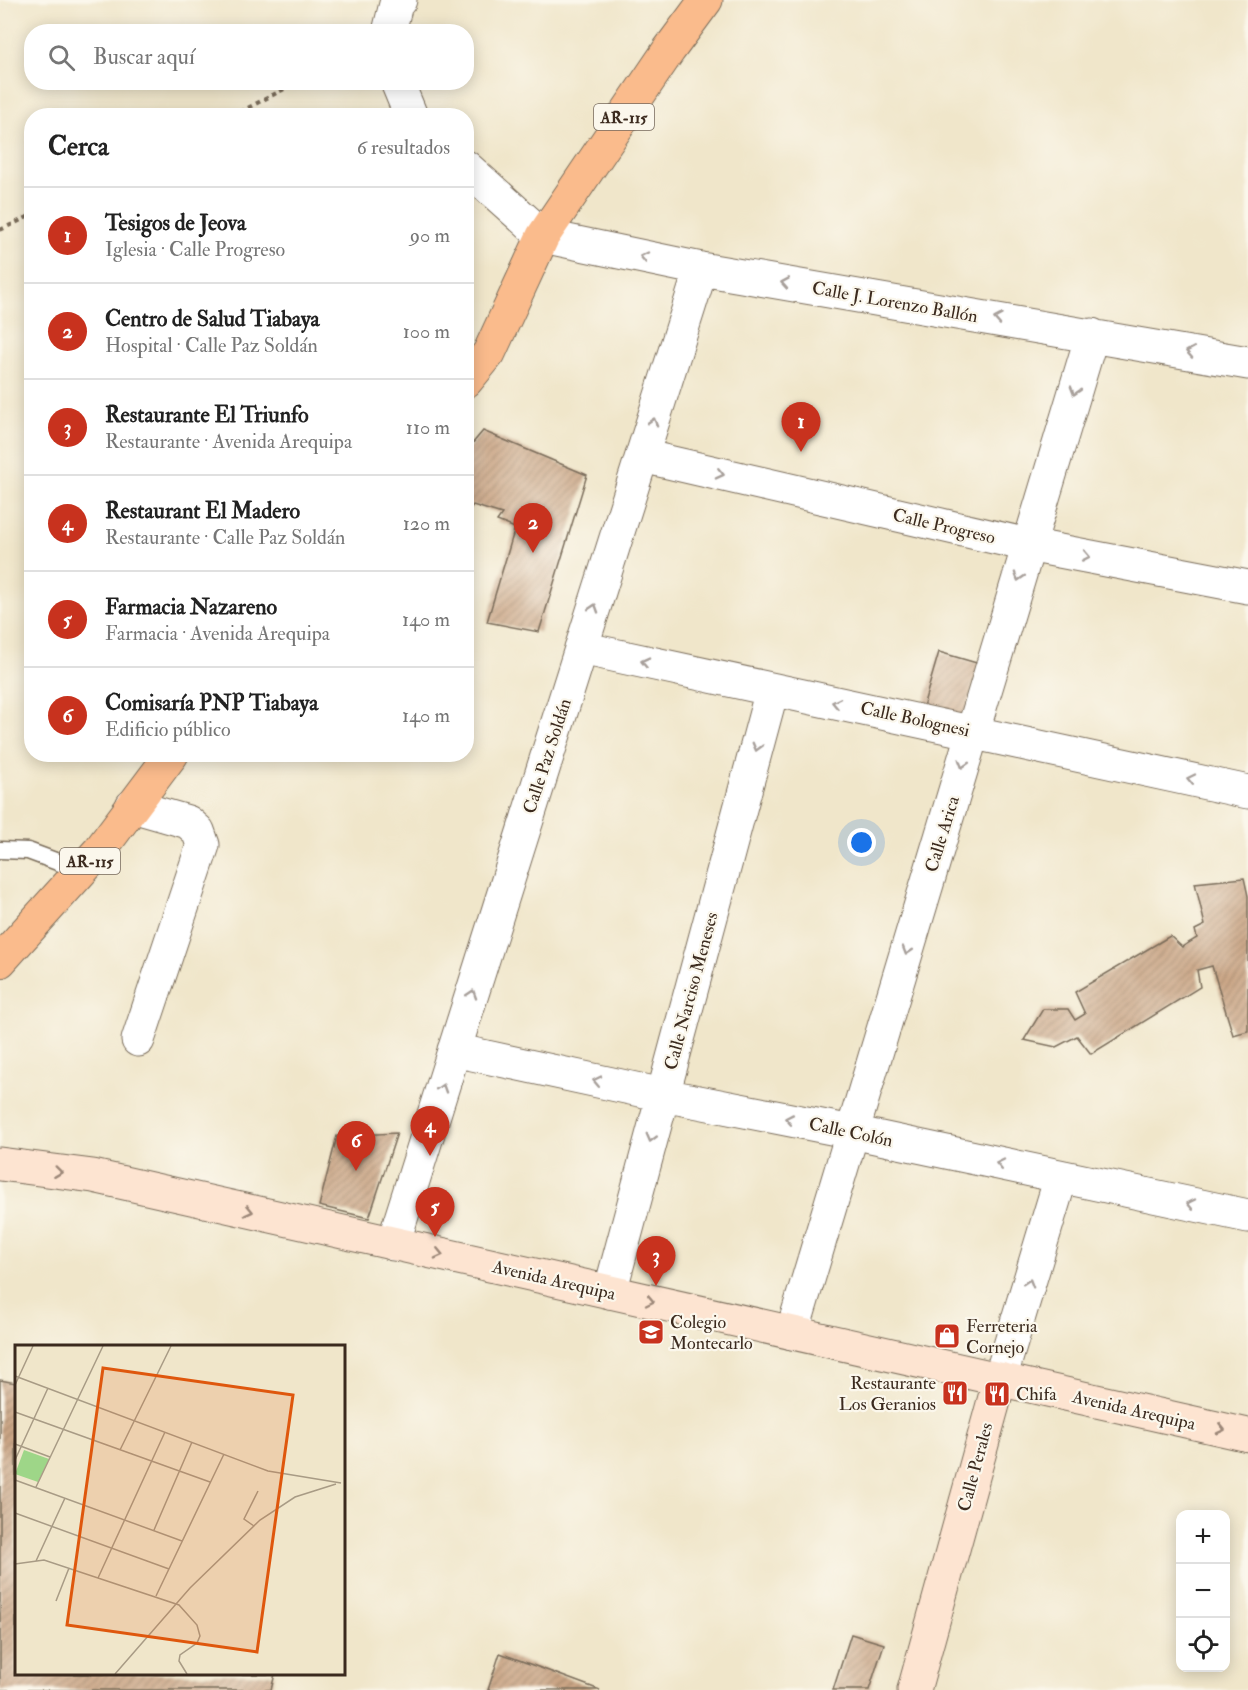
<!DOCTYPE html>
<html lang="es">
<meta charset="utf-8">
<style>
body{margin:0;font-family:"IM FELL Double Pica",serif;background:#f2f2f2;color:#222}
.controls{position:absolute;right:18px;bottom:18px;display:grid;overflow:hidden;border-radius:12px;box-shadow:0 3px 15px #0003}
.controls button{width:54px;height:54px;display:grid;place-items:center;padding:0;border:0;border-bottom:2px solid #e0e0e0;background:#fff;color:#222;font:30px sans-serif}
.you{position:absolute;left:862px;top:843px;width:21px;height:21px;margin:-15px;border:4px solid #fff;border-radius:50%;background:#1a73e8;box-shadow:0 0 0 9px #1a73e833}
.badge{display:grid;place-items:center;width:39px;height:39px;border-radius:50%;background:#c8321e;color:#fff;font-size:20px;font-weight:700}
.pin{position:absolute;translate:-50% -50px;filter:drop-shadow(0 2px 3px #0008)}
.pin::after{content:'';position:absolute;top:32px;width:21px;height:18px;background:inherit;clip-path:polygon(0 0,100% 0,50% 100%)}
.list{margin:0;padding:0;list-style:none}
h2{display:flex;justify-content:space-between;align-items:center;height:78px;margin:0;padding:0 24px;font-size:26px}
h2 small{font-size:20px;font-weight:400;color:#767676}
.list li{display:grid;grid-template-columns:39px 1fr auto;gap:18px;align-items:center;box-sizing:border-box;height:96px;padding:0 24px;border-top:2px solid #e0e0e0}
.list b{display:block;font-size:22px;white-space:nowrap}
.list p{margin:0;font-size:20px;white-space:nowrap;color:#767676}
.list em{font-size:20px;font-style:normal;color:#767676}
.icon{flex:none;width:33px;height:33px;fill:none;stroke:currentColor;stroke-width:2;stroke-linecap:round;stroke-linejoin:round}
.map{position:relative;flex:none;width:1248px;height:1690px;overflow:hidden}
.search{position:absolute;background:#fff;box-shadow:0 3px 15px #0003;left:24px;top:24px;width:450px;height:66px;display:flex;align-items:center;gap:15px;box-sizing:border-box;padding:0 21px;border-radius:24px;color:#767676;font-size:22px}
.panel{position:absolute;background:#fff;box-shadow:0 3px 15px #0003;left:24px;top:108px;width:450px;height:654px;border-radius:24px}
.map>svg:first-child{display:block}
</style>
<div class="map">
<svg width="1248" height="1690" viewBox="0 0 1248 1690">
<defs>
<pattern id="building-hatch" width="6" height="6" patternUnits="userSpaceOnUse" patternTransform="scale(1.5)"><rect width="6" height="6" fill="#caa585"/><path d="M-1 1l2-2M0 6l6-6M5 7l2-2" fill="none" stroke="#a5876c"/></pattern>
</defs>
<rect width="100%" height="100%" fill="#fbf7ec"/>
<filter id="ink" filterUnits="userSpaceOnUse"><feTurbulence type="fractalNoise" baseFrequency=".0167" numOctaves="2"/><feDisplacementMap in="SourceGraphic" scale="12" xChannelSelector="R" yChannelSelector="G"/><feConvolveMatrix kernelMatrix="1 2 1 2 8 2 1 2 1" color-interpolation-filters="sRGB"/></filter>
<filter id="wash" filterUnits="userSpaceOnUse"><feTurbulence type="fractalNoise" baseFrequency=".008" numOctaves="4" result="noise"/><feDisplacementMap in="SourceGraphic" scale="24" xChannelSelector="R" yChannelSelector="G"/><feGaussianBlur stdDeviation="1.35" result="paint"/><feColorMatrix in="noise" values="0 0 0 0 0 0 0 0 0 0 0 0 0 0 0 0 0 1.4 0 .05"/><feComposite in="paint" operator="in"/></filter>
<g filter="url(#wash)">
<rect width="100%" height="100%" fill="#f0e6ca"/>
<g id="blocks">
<path fill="url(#building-hatch)" d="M483,431L587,475L539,632L487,622L515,528L497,521L502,514L473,505L466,513V451Z
M939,652L980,664L963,722L922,710Z
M1244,878L1248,896V1031L1233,1035L1212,966L1197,970L1200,987L1091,1054L1077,1036L1056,1047L1024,1040L1043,1009H1068L1075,1020L1085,1014L1075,992L1170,936L1182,947L1197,938L1195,930L1205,925L1195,883Z
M397,1133L369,1218L319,1206L337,1136Z
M0,1380L16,1383V1674H275L271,1690H0Z
M851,1634L884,1644L869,1690H833Z
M500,1653L600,1690H488Z"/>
</g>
</g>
<g filter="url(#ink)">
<use href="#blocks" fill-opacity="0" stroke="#7a6c5a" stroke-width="1.5"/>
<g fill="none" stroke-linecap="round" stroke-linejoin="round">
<defs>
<path id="lane" d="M0,850L28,851L82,871"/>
<path id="street" d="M389,32L396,4L400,0
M397,82L411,116
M466,167L543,236L701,269L1248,363
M642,456L1028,545L1248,587
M581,648L1248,792
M132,806L188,822L198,831L203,845L138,1040
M454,1050L663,1095L852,1132L1248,1216
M393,1244L701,269
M610,1292L772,690
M792,1333L1092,335
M1000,1379L1061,1177"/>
<path id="secondary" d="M0,1164L93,1176L1248,1435
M914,1690L1000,1379"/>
<path id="primary" d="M466,381L489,353L543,236L669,50L706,0
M0,961L100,850L172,754"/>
</defs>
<use href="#lane" stroke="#7a6c5a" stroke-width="19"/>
<use href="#street" stroke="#7a6c5a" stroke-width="35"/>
<use href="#secondary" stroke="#7a6c5a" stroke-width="35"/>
<use href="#primary" stroke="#7a6c5a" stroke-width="35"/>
<path stroke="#7a6c5a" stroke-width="4" stroke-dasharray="4.5 4.5" stroke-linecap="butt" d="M232,116L298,82
M0,230L32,215"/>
<use href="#lane" stroke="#fff" stroke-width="16"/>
<use href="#street" stroke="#fff" stroke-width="33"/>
<use href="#secondary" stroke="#fde4d1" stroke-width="33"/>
<use href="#primary" stroke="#fabb8c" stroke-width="33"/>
</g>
<defs><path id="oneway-chevron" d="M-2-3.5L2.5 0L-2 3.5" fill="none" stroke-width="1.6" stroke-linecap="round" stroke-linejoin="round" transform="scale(1.5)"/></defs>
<g stroke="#a79f9a">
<use href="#oneway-chevron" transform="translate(644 257) rotate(-168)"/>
<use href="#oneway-chevron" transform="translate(785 283) rotate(-170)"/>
<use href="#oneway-chevron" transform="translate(998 319) rotate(-170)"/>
<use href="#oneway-chevron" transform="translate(1190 352) rotate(-170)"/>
<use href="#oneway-chevron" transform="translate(1075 391) rotate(107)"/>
<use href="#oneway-chevron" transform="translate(653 422) rotate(-73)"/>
<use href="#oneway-chevron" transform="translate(720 474) rotate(13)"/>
<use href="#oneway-chevron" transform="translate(1086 556) rotate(11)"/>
<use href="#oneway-chevron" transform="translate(1019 577) rotate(107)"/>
<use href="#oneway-chevron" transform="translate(594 608) rotate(-72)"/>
<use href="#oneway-chevron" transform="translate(645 662) rotate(-167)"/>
<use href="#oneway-chevron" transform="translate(836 703) rotate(-168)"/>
<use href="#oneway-chevron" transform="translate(757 747) rotate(105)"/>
<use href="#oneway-chevron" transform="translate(963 764) rotate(107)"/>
<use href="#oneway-chevron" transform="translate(1191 779) rotate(-168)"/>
<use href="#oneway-chevron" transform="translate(907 951) rotate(107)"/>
<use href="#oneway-chevron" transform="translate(472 994) rotate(-72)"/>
<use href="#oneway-chevron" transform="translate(597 1081) rotate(-168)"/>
<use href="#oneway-chevron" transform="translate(442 1088) rotate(-72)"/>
<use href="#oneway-chevron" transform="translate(789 1119) rotate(-169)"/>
<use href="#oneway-chevron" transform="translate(651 1138) rotate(105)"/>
<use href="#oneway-chevron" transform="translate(1000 1164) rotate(-168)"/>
<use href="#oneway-chevron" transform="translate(1191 1204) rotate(-168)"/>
<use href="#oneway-chevron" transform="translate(1029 1283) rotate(-73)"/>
</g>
<g stroke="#9c8778">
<use href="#oneway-chevron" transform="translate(58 1172) rotate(7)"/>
<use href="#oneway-chevron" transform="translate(249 1211) rotate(13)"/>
<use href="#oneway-chevron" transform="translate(439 1254) rotate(13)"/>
<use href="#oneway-chevron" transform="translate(650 1301) rotate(12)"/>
<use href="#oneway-chevron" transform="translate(1221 1429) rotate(13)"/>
</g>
</g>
<defs>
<symbol id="school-square" viewBox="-11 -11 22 22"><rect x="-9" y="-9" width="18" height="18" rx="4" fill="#c8321e" stroke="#fbf7ec"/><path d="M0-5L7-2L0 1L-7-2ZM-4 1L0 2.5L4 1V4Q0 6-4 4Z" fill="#fff"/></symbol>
<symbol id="shop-square" viewBox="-11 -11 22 22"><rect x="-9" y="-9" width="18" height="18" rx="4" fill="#c8321e" stroke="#fbf7ec"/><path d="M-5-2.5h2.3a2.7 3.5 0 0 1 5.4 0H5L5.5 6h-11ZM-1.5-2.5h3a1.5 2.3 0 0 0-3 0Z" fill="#fff"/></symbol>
<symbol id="restaurant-square" viewBox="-11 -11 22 22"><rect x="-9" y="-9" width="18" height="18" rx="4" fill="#c8321e" stroke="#fbf7ec"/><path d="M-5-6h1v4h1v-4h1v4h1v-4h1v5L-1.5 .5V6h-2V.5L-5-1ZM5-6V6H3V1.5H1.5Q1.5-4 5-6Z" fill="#fff"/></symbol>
</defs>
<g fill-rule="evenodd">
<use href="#school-square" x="636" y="1317" width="30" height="30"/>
<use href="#shop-square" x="932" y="1321" width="30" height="30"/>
<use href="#restaurant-square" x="940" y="1378" width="30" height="30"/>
<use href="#restaurant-square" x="982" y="1379" width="30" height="30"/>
</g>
<g text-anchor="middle" stroke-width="4.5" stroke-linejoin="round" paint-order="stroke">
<g fill="#fbf7ec" stroke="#75685c" stroke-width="1.5">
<rect x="594" y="104" width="60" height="26" rx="4.5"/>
<rect x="60" y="848" width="60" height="26" rx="4.5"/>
</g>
<g font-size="16" font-weight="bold" fill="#3b2a1e">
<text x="624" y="123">AR-115</text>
<text x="90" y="867">AR-115</text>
</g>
<g font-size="18" fill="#3b2a1e" stroke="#fbf7ec">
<text transform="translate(895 302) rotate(10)" y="6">Calle J. Lorenzo Ballón</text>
<text transform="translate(944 526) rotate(13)" y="6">Calle Progreso</text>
<text transform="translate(915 719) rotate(12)" y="6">Calle Bolognesi</text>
<text transform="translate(547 756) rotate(-72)" y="6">Calle Paz Soldán</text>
<text transform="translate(942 834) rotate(-73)" y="6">Calle Arica</text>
<text transform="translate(691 991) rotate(-75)" y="6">Calle Narciso Meneses</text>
<text transform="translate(851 1132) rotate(12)" y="6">Calle Colón</text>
<text transform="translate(554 1280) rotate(13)" y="6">Avenida Arequipa</text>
<text transform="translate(1134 1410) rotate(13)" y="6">Avenida Arequipa</text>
<text transform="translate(975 1467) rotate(-75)" y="6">Calle Perales</text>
</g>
<g font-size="18" fill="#3b2a1e" stroke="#fbf7ec" text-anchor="start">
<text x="670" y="1328">Colegio<tspan x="670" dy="21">Montecarlo</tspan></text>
<text x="966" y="1332">Ferreteria<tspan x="966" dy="21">Cornejo</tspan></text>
<text x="936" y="1389" text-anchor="end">Restaurante<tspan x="936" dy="21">Los Geranios</tspan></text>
<text x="1016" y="1400">Chifa</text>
</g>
</g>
<g transform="translate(15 1345)">
<rect width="330" height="330" fill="#f0e6ca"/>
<path d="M9,105L34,114L23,137L0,129Z" fill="#9ed688"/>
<path fill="none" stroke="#a89b85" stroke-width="1.5" d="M0,31L253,126L326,138M0,40L18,1M0,67L195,137M0,99L35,112M105,105L156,1M0,115L33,43M0,135L167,196M21,142L88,1M0,168L154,224M239,181L229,174L243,146M139,185L177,97M21,216L50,153M0,219L29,215L164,260L182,280L185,291L182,298L165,310L164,316L172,329M83,233L150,87M141,251L209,109M41,256L54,223M100,329L175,243L245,175L280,152L321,139"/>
<path fill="#df570d" fill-opacity="0.15" stroke="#df570d" stroke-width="3" d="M88,23L278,50L242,307L52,280Z"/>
<rect width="330" height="330" fill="none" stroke="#3b2a1e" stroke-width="3"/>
</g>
</svg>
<div class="controls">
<button>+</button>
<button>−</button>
<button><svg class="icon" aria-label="locate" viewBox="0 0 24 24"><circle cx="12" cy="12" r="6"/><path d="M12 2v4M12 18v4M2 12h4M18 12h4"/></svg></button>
</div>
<div class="you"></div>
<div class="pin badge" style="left:801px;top:452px">1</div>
<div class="pin badge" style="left:533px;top:553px">2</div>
<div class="pin badge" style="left:656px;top:1286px">3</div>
<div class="pin badge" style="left:430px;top:1156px">4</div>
<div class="pin badge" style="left:435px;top:1237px">5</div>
<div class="pin badge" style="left:356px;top:1171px">6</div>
<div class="search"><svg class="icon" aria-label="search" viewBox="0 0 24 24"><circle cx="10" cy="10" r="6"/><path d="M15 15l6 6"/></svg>Buscar aquí</div>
<section class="panel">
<h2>Cerca<small>6 resultados</small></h2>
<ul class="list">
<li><span class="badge">1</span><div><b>Tesigos de Jeova</b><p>Iglesia · Calle Progreso</p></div><em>90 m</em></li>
<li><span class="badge">2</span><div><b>Centro de Salud Tiabaya</b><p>Hospital · Calle Paz Soldán</p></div><em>100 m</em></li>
<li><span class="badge">3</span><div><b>Restaurante El Triunfo</b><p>Restaurante · Avenida Arequipa</p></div><em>110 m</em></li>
<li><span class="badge">4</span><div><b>Restaurant El Madero</b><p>Restaurante · Calle Paz Soldán</p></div><em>120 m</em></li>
<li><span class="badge">5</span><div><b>Farmacia Nazareno</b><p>Farmacia · Avenida Arequipa</p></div><em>140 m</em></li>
<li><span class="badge">6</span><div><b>Comisaría PNP Tiabaya</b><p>Edificio público</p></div><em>140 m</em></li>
</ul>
</section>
</div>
